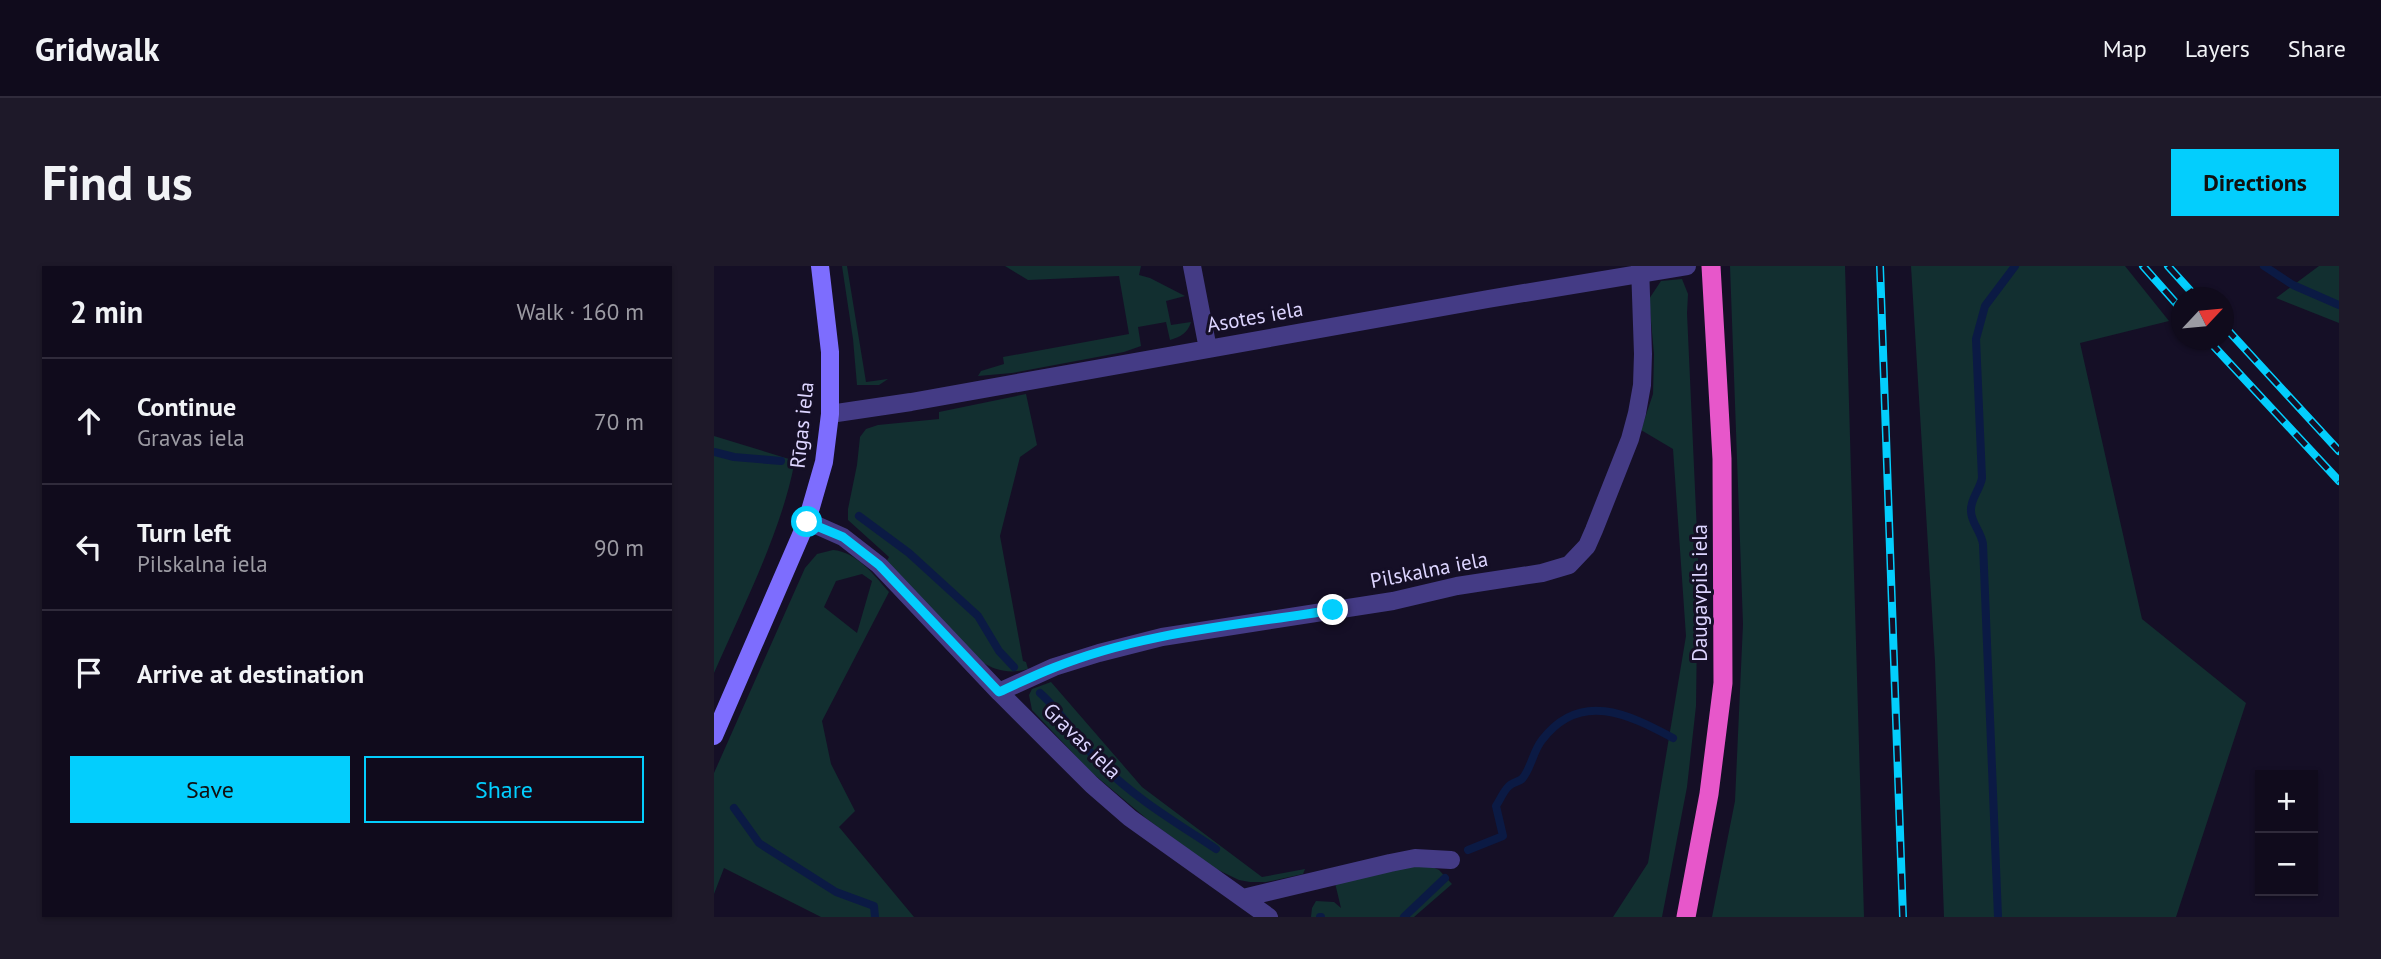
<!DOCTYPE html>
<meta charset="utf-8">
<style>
body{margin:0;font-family:"PT Sans",sans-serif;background:#1e1929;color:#f1f3f6}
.controls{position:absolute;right:21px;bottom:21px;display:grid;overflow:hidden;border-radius:0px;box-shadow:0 2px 5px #0004}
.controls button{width:63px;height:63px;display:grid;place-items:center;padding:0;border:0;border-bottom:2px solid #302b3b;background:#100b1c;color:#f1f3f6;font:35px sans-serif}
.compass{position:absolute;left:1457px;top:21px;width:63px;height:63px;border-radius:50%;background:#100b1c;box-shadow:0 2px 5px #0004;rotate:64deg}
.stop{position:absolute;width:21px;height:21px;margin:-16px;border:5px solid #03cefd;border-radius:50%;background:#fff}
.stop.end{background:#03cefd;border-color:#fff;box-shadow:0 2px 7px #0008}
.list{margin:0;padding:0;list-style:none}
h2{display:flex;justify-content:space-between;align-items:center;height:91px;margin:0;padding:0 28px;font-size:30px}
h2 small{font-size:23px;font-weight:400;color:#9c9ba3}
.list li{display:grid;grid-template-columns:46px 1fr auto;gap:21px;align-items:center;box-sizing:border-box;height:126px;padding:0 28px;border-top:2px solid #302b3b}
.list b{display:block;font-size:26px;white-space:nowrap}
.list p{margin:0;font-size:23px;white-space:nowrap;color:#9c9ba3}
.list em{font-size:23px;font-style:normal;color:#9c9ba3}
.actions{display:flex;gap:14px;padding:21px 28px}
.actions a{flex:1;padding:16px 0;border:2px solid #03cefd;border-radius:0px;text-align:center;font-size:24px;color:#03cefd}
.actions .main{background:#03cefd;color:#111}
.icon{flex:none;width:38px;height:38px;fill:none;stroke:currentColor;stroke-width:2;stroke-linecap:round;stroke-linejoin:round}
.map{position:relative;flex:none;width:1625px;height:651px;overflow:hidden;border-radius:0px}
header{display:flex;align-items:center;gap:42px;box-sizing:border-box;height:98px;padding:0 35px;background:#100b1c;border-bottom:2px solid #302b3b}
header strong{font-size:33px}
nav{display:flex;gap:38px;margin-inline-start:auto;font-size:24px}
.intro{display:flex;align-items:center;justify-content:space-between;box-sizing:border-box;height:168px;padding:0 42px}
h1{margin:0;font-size:49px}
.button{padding:18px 32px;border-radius:0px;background:#03cefd;color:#111;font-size:24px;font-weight:700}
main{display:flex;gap:42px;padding:0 42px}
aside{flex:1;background:#100b1c;border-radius:0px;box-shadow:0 2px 5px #0004}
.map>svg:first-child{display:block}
</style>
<header>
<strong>Gridwalk</strong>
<nav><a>Map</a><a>Layers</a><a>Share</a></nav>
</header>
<div class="intro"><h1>Find us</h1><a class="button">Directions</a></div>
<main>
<aside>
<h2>2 min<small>Walk · 160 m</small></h2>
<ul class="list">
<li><svg class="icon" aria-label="ahead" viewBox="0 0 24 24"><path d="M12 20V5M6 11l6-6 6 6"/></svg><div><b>Continue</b><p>Gravas iela</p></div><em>70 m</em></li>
<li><svg class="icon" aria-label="left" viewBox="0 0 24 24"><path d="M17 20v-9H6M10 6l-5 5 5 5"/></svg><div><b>Turn left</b><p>Pilskalna iela</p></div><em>90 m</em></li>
<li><svg class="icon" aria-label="arrive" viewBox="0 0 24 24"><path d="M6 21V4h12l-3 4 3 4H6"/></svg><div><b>Arrive at destination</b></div></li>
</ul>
<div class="actions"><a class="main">Save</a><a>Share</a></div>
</aside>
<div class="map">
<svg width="1625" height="651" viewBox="0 0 1625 651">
<rect width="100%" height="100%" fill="#150f26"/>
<path fill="#122f30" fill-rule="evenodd" d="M128,0H133L152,116L174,113L165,119H143L139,73Z
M291,0H427L425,9L436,12L471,30L452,35L457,59L477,56C474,67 466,71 456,74L452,56L424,61L427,80L410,86L298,107L264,110L267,105L290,98L289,91L415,68L405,10L314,14Z
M1016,0H1131L1150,651H998L1021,535L1029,358Z
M1197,0H1411L1455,55L1366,77L1428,353L1532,437L1462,651H1230L1221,395Z
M1605,0H1625V57L1562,32Z
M968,13L974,28L973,47L984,289L982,440L973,521L948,651H899L934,597L972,370L959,183L927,164L939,128L940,88L935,33L947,15Z
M312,128L323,179L306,191L286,270L309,395L312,396L314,403C297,408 282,405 268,396L172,296L175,291L134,254V243L143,199L146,171L152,163L164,159L225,153V146Z
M0,170L75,193L80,199C67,266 28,343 0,407Z
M119,284C143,286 160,309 175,326L108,455L117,498L141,545L125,561L200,651H107L10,602L0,628V507L91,302L103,288ZM148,308L158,315L143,367L110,341L122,315Z
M337,416L428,521L548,611L591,603L589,608L552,616H536L525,614L500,602L433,553L377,506L318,444L315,429L318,423Z
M716,600L725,604L738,618L700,651H597L598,642L602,635L620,636L627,642L621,617L691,601Z"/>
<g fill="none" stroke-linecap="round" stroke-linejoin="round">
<path stroke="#0b1a44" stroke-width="8" d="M1550,0L1579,19L1625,39
M0,186L20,191L67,195
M145,250L195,287L264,350L285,385L300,401
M326,427C350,448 365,477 389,500C422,533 463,557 502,583
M20,542L45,577L122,626L160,640L161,651
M754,584L789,570L782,540C786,534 789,526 794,521C797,517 804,516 808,513C817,503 819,485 828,474C866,424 914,448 959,472
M606,651H607
M690,651L731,612
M1284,651L1269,278C1267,265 1257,257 1257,245C1256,233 1266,224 1268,212L1262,73L1271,40L1301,0"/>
<path stroke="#443b85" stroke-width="18" d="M478,0L494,83
M116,148L197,136L774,33L973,0
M93,255L129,271L165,299L285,426L378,519L416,552L555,651
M285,426L340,401L385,387L448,371L679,335L743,320L828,307L855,299L873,280L880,264L916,173L923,147L928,119L929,88L926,0
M529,632L676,597L701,592L737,594"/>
<path stroke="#7d6dfe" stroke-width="18" d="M0,470L93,255L110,196L116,148V86L106,0"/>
<path stroke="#e757ca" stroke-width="19" d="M972,651L995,528L1009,417L1008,193L997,0"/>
<defs>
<path id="rail" d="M1166,0L1189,651
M1429,0L1468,44
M1454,0L1483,32
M1510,60L1625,185
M1494,74L1625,215"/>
</defs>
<use href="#rail" stroke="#03cefd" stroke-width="8"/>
<use href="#rail" stroke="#150f26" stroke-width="5" stroke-dasharray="16" stroke-linecap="butt"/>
</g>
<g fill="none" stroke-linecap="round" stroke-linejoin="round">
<path stroke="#03cefd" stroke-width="9" d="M93,256L129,271L165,299L285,426C303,418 321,409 339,402C427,366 526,359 619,344"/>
</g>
<g text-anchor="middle" stroke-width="6" stroke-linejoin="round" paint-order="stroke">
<g font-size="21" fill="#ddd5ff" stroke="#150f26">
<text transform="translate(541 51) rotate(-10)" y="7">Asotes iela</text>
<text transform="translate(88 159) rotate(-84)" y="7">Rīgas iela</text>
<text transform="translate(715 304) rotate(-11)" y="7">Pilskalna iela</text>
<text transform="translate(986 327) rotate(-90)" y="7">Daugavpils iela</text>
<text transform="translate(368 475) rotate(44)" y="7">Gravas iela</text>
</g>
</g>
</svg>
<div class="controls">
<button>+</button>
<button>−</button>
</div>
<svg class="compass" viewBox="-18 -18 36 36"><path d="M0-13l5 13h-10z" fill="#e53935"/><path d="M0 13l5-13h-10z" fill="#9c9ba3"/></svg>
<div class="stop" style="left:93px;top:256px"></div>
<div class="stop end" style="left:619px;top:344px"></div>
</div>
</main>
